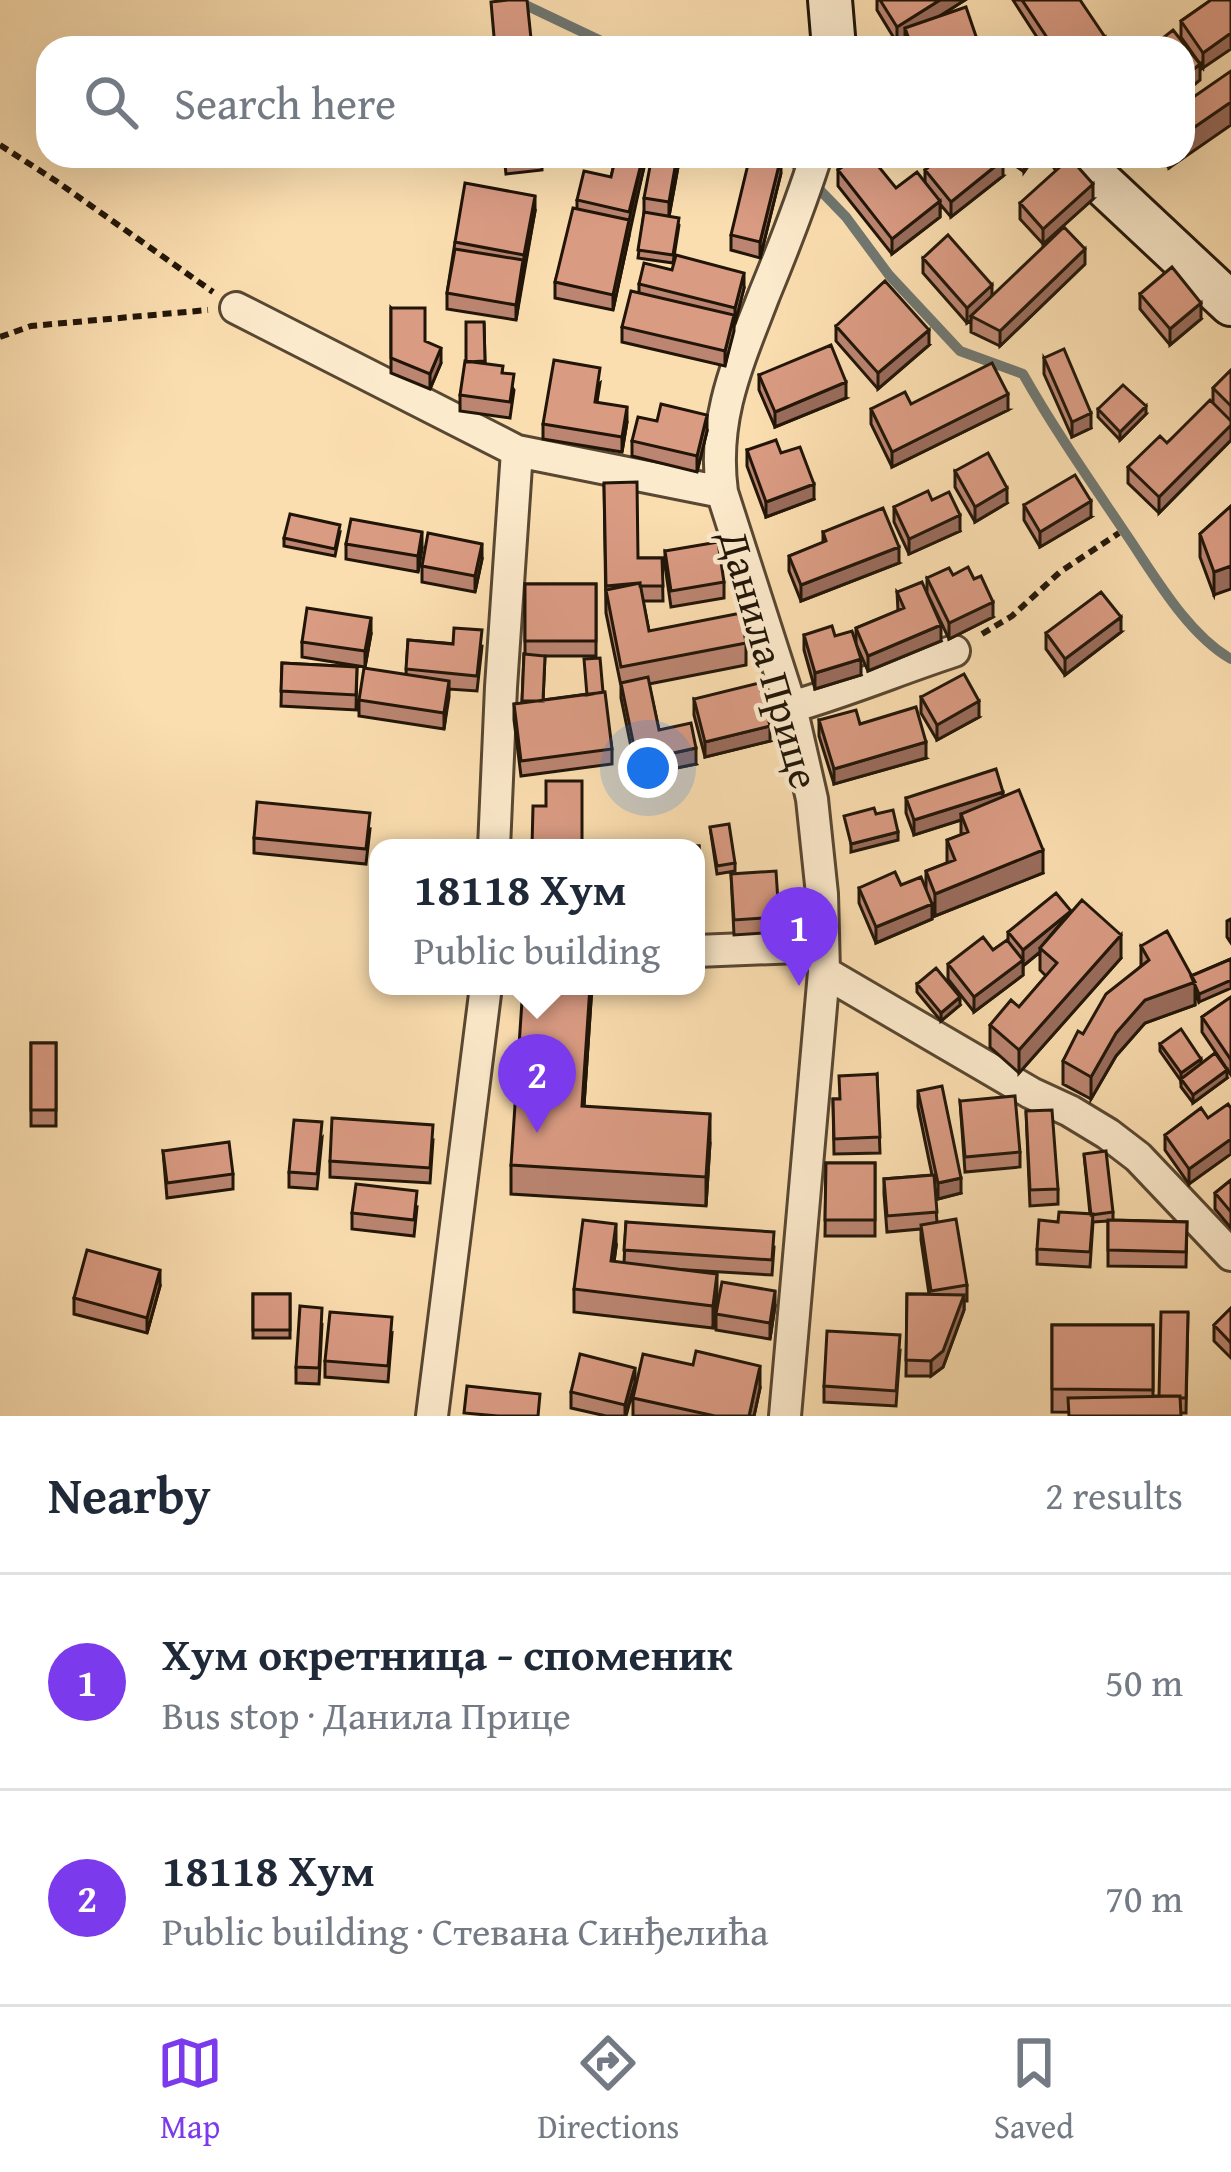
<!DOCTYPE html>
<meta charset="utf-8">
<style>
body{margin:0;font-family:"Gentium Book Plus",serif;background:#f2f2f3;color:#1f2937}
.you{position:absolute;left:648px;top:768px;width:42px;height:42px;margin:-30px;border:9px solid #fff;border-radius:50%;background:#1a73e8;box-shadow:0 0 0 18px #1a73e833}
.badge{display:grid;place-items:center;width:78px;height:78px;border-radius:50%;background:#7c3aed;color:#fff;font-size:39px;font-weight:700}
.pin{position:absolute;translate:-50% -99px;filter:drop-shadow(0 3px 6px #0008)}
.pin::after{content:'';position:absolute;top:63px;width:42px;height:36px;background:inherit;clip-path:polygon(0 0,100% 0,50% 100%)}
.popup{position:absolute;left:369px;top:839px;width:336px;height:156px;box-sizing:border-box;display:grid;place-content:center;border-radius:24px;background:#fff;filter:drop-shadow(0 3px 9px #0005);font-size:39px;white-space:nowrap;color:#747a83}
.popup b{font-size:45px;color:#1f2937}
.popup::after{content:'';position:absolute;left:50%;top:100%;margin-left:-24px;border:24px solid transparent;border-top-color:#fff}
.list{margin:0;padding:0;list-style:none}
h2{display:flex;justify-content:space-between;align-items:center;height:156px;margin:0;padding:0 48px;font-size:51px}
h2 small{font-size:39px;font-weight:400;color:#747a83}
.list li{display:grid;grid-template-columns:78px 1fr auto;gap:36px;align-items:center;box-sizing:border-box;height:216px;padding:0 48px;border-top:3px solid #e0e1e3}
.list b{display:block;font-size:45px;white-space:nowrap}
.list p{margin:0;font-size:39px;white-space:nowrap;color:#747a83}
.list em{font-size:39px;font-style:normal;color:#747a83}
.icon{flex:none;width:66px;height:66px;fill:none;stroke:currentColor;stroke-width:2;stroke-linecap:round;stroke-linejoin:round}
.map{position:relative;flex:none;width:1231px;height:1416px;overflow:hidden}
.search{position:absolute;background:#fff;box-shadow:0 12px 48px #0002;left:36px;right:36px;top:36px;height:132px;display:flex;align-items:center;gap:30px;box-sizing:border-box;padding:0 42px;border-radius:36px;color:#747a83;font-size:45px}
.sheet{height:588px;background:#fff}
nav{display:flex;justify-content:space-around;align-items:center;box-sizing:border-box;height:168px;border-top:3px solid #e0e1e3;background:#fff;font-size:33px;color:#747a83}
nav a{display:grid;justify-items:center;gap:6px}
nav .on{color:#7c3aed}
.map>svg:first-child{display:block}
</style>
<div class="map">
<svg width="1231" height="1416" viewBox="0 0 1231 1416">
<rect width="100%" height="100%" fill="#fbdeb0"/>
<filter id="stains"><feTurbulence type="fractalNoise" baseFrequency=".00167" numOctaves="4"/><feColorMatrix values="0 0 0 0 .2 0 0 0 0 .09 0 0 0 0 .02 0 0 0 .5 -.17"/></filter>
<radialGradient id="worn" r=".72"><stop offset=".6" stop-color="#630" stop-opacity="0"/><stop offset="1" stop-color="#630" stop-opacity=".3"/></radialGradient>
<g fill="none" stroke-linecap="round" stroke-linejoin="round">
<path stroke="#707771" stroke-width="10" d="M515,0L616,48
M787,156L846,217L889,275L960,351L1023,374C1054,429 1089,479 1124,531C1153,573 1186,633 1231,659"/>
<defs>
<path id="street" d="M236,308L517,451L722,492
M791,707C847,691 899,669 954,651
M494,848L501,687L517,451
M696,951L823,946
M824,972L1031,1093L1070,1111L1108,1134L1138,1157L1231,1255
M432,1416L486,986
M785,1416L824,972L822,894L812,799L791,707L722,492C712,418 738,363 764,295C783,249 801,203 816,156"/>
<path id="secondary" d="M830,0L834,48
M1073,156L1231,304"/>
</defs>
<use href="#street" stroke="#584732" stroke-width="36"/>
<use href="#secondary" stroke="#211508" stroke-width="48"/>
<path stroke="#211508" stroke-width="6" stroke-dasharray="9 6" stroke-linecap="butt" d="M0,145L56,181L213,292
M0,337L31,326L208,310
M982,634L1012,616L1060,572L1119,533"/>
<use href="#street" stroke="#fceacc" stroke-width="30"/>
<use href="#secondary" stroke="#fceacc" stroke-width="42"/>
</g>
<path fill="#bb8571" stroke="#211508" stroke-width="3" d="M877,0H965L940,16L980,48H906L905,38L897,43L877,10Z
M1013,0H1080L1105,48H1044Z
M1211,0L1203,68L1181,37V21Z
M504,156H542V170L506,174Z
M603,156H647L629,227V236L613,310L555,298V282L577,209V200L611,177L615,160L603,158Z
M680,156L669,216L679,225L673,263L638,258L644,213V198Z
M1002,156H1035L1024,172Z
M1160,156H1183L1169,168Z
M838,170L896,188L925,182V170L1003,176L951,217L940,204V217L892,254L838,186Z
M781,173L760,258L731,250V235Z
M1093,199L1043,244L1020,219V203Z
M535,211L516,320L447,309V293L455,242Z
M923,258L992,296L1085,264L1000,346L971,332V320L967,323L923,273Z
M639,284L744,288L734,323L725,366L622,342V327L639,293Z
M1140,294L1201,319L1170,345L1140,309Z
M391,308L441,363L430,389L391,373Z
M484,322L485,364L503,373L514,390L510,418L460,411V395Z
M836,326L929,345L878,389L836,341Z
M1044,358L1091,428L1072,437L1044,374Z
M1231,370V440L1159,513L1128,483V467L1167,443L1213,403V388Z
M759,375L846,398L775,427L759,390Z
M600,383L597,402L627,422L622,452L543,439V424Z
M911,404L1008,410L892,467L871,424V409Z
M1098,409L1146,414L1120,440L1098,417Z
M707,431L697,472L632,456V441Z
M747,450L781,453L814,499L766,517L747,466Z
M955,471L1007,503L975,522L955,487Z
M604,483L638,558H662L663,601H643L649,631L746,643V665L649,684L659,730L696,764L637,776L621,698V686L606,613Z
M932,500L960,531L909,554L894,522V507Z
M1024,505L1091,517L1040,547L1024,520Z
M1231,506L1214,595L1200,557V534Z
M340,532L335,556L284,546V538Z
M823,532L899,563L801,601L789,571V556L823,543Z
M346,544L422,548L418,572L346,559Z
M665,551L724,582V598L671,607L665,566Z
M482,559L475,592L422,582V566Z
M927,578L993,617L949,639L927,593Z
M525,584H596V656H545L543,700L603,692L612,749V764L521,776L514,720V704L522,703L524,654H525Z
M897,592L941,641L868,671L856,644V628L898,611Z
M1121,632L1065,675L1046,649V633Z
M371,634L365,667L302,657V642Z
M804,635L835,636L861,675L815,689L804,650Z
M408,640L482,646L477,691L449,689L444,729L359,716V700L406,674Z
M282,663L357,667L356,710L281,706Z
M921,697L979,717L937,740L921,713Z
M694,699L770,741L705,757L694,715Z
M819,720L860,724L926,758L834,784L819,736Z
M1003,797L1043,873L935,916L932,909V919L876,943L859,903V888L901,885L926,889V871L947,863V840L961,835V820L914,835L906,813V798Z
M710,827L735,863V871L717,874Z
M370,829L366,864L254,853V838Z
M699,846L700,940H696V848L582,847Z
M731,874L779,917V932L734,935Z
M1071,911L1121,958L1019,1073L990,1047V1025L1019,1007L1046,976L1040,970V952L1023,966V975L974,1012L948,979V964L993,950L1008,940V932Z
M1231,919V943L1227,937V921Z
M1141,946L1191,976L1231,959L1199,1002L1195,992V1005L1145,1023L1116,1056L1091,1099L1063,1084V1061L1083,1034L1141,966Z
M917,984L960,1005L941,1021L917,992Z
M592,986L584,1106L710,1143L706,1206L511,1194V1165Z
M1231,997V1075L1202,1032V1017Z
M31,1043H56V1126H31Z
M1160,1044L1201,1064L1227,1078L1193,1103L1181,1087V1081L1160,1051Z
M877,1074L880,1153L834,1154L833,1099H839Z
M918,1091L961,1193L938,1199L934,1185L937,1222L967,1285V1301H964V1310L943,1367L931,1376H906L907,1294H929L921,1240V1229L887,1232L884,1194V1179L932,1175L918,1107Z
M960,1101L1020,1152V1167L965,1172Z
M1026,1111L1058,1189V1204L1030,1206Z
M1208,1118L1189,1184L1165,1150V1135Z
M322,1138L317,1189L289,1187V1172Z
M433,1140L430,1183L330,1177V1161Z
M163,1151L233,1174V1189L167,1198Z
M1084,1154L1113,1212V1220L1187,1222L1186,1267L1108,1266V1221L1093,1222L1090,1267L1037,1264V1249L1058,1222L1090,1214Z
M826,1163H875V1236H825Z
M1231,1180V1228L1215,1209V1193Z
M417,1207L414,1236L352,1229V1213Z
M626,1222L774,1247L772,1275L671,1269L717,1297L713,1328L574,1312V1289L616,1247L614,1262L624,1263Z
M160,1286L147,1333L74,1314V1298Z
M253,1294H290V1338H253Z
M775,1306L770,1339L716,1330V1314Z
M1231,1308V1358L1214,1341V1325Z
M1188,1312L1186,1413L1052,1412V1325H1153V1396H1159Z
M322,1323L319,1384L296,1383V1367Z
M392,1333L388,1382L325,1377V1361Z
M900,1351L896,1406L824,1402V1386Z
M635,1383L626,1416H606L571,1408V1392Z
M760,1388L754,1416H633V1398Z"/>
<path fill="#996c5c" stroke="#211508" stroke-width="3" d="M940,0H965L908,36L905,28V38L897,43V27Z
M1231,33V49L1203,68V53Z
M1105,37V48H1088Z
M1200,64V80L1183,94V78Z
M1231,102V125L1169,168V156H1183V135Z
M643,156V171L613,310V295Z
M677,156H680L669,217V202Z
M1030,156H1035L1024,172V164Z
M781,157V173L760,258V242Z
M1003,160V176L951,217V202Z
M1093,184V199L1043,244V229Z
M535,196V211L524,270V255Z
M940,201V217L892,254V239Z
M1085,249V264L1000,346V331Z
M523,260V275L516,320V305Z
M744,273V288L735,324V308Z
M992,285V301L971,316V320L967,323V308Z
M1201,303V319L1170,345V329Z
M734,315V331L725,366V351Z
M929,330V345L878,389V373Z
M441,348V363L430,389V374Z
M846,382V398L775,427V412Z
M1008,394V410L892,467V452Z
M1146,406V414L1120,440V432Z
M627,407V422L622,452V437Z
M1091,413V428L1072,437V422Z
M707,415V431L697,472V456Z
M1231,425V440L1159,513V497Z
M814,484V499L766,517V502Z
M1007,488V503L975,522V507Z
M1091,501V517L1040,547V532Z
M960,515V531L909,554V539Z
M422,532V548L418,572V556Z
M482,544V559L475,592V576Z
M899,547V563L801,601V585Z
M1231,566V589L1214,595V572Z
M993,602V617L949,639V623Z
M1121,617V632L1065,675V659Z
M371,618V634L365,667V651Z
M941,625V641L868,671V656Z
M861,659V675L815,689V673Z
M449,681V697L444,729V713Z
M979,701V717L937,740V725Z
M770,726V741L705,757V742Z
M926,742V758L834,784V769Z
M696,748V764L637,776V761Z
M1003,792V807L961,814V820L914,835V820Z
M898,832V840L851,852V844Z
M1043,850V873L935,916V894Z
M932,904V919L876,943V927Z
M1071,911L1040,948V952L1023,966V950Z
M1121,935V958L1019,1073V1050Z
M1023,960V975L974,1012V997Z
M1231,980V988L1199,1002V994Z
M1195,982V1005L1145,1023L1116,1056L1091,1099V1077L1116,1033L1145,1000Z
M590,986H592L582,1135V1106Z
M960,997V1005L941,1021V1013Z
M1201,1059V1067L1181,1081V1073Z
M1227,1070V1078L1193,1103V1095Z
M710,1114V1143L706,1206V1177Z
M1231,1139V1154L1189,1184V1169Z
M961,1178V1193L938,1199V1183Z
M616,1224V1247L611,1284V1261Z
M160,1270V1286L147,1333V1318Z
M717,1274V1297L713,1328V1306Z
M775,1291V1306L770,1339V1323Z
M964,1295V1310L943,1367L931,1376V1361Z
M760,1366V1388L754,1416H749Z
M635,1368V1383L625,1416V1405Z"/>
<path fill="#da9b83" stroke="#211508" stroke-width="3" d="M508,0H527L532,48H495L491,2Z
M880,0H940L897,27Z
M1022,0H1080L1105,37L1088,48H1054Z
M1211,0H1231V33L1203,53L1181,21Z
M966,7L980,48H912L905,28Z
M1173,30L1200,64L1183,78V48H1150Z
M1231,71V102L1183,135V94L1190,89L1195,96Z
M616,156H643L629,212L577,200L584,171L611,177Z
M652,156H677L669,202L644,198Z
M750,156L781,157L760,242L731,235Z
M857,156H870L896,188L917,172L940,201L892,239L838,170Z
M942,156H1000L1003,160L951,202L925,170Z
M1013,156H1030L1024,164Z
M1070,158L1093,184L1043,229L1020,203Z
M465,183L535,196L524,255L455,242Z
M573,208L629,220L613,295L555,282Z
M644,212L679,218L673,255L638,250Z
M1064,227L1085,249L1000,331L971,316Z
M948,235L992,285L967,308L923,258Z
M455,249L523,260L516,305L447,293Z
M676,255L744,273L735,308L639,284L644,263L672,270Z
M1172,267L1201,303L1170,329L1140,294Z
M885,281L929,330L878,373L836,326Z
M631,291L734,315L725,351L622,327Z
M391,308H425V341L441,348L430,374L391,358Z
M466,322H484L485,361L466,362Z
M831,345L846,382L775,412L759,375Z
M1064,349L1091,413L1072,422L1044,358Z
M554,360L600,368L595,402L627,407L622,437L543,424Z
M465,361L503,366L502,373L514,374L510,402L460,395Z
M992,363L1008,394L892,452L871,409L905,392L911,404Z
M1231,370V406L1213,388Z
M1123,385L1146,406L1120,432L1098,409Z
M1210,400L1231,421V425L1159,497L1128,467L1160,436L1167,443Z
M661,404L707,415L697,456L632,441L638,417L657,421Z
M776,440L781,453L800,447L814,484L766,502L747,450Z
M988,453L1007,488L975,507L955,471Z
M1075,475L1091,501L1040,532L1024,505Z
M637,482L638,558H662L663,586H640V583L606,586L604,483Z
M928,491L932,500L949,492L960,515L909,539L894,507Z
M1231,506V566L1214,572L1200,534Z
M883,508L899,547L801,585L789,556L826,541L823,532Z
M290,514L340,525L335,549L284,538Z
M351,519L422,532L418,556L346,544Z
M428,533L482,544L475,576L422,566Z
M718,542L724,582L671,591L665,551Z
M968,567L974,579L981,576L993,602L949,623L927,578L949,568L953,575Z
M922,582L941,625L868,656L856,628L904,608L897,592Z
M640,583L649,631L741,613L746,643L621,667L606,590Z
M525,584H596V641H525Z
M1101,592L1121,617L1065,659L1046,633Z
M307,608L371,618L365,651L302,642Z
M832,626L835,636L852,631L861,659L815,673L804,635Z
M454,628L482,630L477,676L406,669L408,640L453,644Z
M524,654L545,656L543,701H522Z
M600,658L603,692L587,695L584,659Z
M282,663L357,667L356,695L281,691Z
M364,668L449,681L444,713L359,700Z
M964,674L979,701L937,725L921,697Z
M648,677L659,730L691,723L696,748L637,761L621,683Z
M759,683L770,726L705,742L694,699Z
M605,692L612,749L521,761L514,704Z
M916,707L926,742L834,769L819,720L856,710L860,724Z
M996,769L1003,792L914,820L906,798Z
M546,781H582V847H532L533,806H546Z
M1019,790L1043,850L935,894L926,871L955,860L947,840L968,832L961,814Z
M257,802L370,813L366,849L254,838Z
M874,808L876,814L893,810L898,832L851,844L844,816Z
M729,824L735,863L717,866L710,827Z
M699,846L700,918H696V848H514Z
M776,871L779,917L734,920L731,874Z
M895,872L901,885L921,877L932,904L876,927L859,888Z
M1056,893L1071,911L1023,950L1008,932Z
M1082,900L1121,935L1019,1050L990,1025L1011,1000L1019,1007L1057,963L1040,948Z
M1167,931L1195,982L1145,1000L1116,1033L1091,1077L1063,1061L1078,1031L1083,1034L1106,994L1149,960L1141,946Z
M983,937L993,950L1007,940L1023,960L974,997L948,964Z
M1231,959V980L1199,994L1191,976Z
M936,968L960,997L941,1013L917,984Z
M523,986H590L582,1106L710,1114L706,1177L511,1165Z
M1231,997V1060L1202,1017Z
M1181,1029L1201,1059L1181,1073L1160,1044Z
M31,1043H56V1110H31Z
M1215,1053L1227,1070L1193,1095L1181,1079Z
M877,1074L880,1137L834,1139L833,1099H840L839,1076Z
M942,1086L961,1178L938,1183L918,1091Z
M1015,1096L1020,1152L965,1157L960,1101Z
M1228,1104L1231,1108V1139L1189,1169L1165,1135L1201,1108L1208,1118Z
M1052,1110L1058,1189L1030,1190L1026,1111Z
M332,1118L433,1125L430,1168L330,1161Z
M294,1120L322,1122L317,1174L289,1172Z
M229,1142L233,1174L167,1183L163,1151Z
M1106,1151L1113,1212L1091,1215L1084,1154Z
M826,1163H875V1220H825Z
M934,1175L937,1212L887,1216L884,1179Z
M1231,1180V1212L1215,1193Z
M356,1184L417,1191L414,1220L352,1213Z
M1059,1212L1093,1214L1090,1252L1037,1249L1039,1220L1058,1222Z
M956,1219L967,1285L931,1291L921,1225Z
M583,1220L616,1224L611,1261L717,1274L713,1306L574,1289Z
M1108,1220L1187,1222L1186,1252L1108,1250Z
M626,1222L774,1232L772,1260L624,1250Z
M87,1250L160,1270L147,1318L74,1298Z
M722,1282L775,1291L770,1323L716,1314Z
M253,1294H290V1330H253Z
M907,1294L964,1295L943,1351L931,1361L906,1360Z
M300,1306L322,1308L319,1368L296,1367Z
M1231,1308V1343L1214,1325Z
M330,1312L392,1317L388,1366L325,1361Z
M1161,1312H1188L1186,1398H1180V1396H1159Z
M1052,1325H1153V1390L1052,1389Z
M827,1331L900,1335L896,1391L824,1386Z
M696,1351L760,1366L749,1416H715L633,1398L643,1354L693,1365Z
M580,1354L635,1368L625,1405L571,1392Z
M467,1386L540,1394L538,1416H498L464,1413Z
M1180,1396L1181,1416H1069L1068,1398Z"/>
<g text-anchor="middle" stroke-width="9" stroke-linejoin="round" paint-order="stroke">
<g font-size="42" fill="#211508" stroke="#fceacc">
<text transform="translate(770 659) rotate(74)" y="15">Данила Прице</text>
</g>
</g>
<rect width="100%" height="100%" filter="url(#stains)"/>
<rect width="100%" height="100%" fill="url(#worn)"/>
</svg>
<div class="you"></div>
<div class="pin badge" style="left:799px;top:986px">1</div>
<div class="pin badge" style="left:537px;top:1133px">2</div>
<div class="popup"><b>18118 Хум</b>Public building</div>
<div class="search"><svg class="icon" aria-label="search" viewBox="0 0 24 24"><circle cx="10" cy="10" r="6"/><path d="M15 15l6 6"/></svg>Search here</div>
</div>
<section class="sheet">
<h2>Nearby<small>2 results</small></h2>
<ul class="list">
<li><span class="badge">1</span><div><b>Хум окретница - споменик</b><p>Bus stop · Данила Прице</p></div><em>50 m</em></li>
<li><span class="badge">2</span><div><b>18118 Хум</b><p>Public building · Стевана Синђелића</p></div><em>70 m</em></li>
</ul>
</section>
<nav>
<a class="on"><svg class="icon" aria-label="map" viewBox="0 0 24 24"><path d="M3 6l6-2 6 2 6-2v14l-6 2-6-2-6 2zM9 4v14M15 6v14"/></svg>Map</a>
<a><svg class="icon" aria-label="directions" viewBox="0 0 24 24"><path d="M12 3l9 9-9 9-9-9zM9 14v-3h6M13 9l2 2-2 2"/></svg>Directions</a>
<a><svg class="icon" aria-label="saved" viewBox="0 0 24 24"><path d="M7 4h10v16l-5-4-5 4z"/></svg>Saved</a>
</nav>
